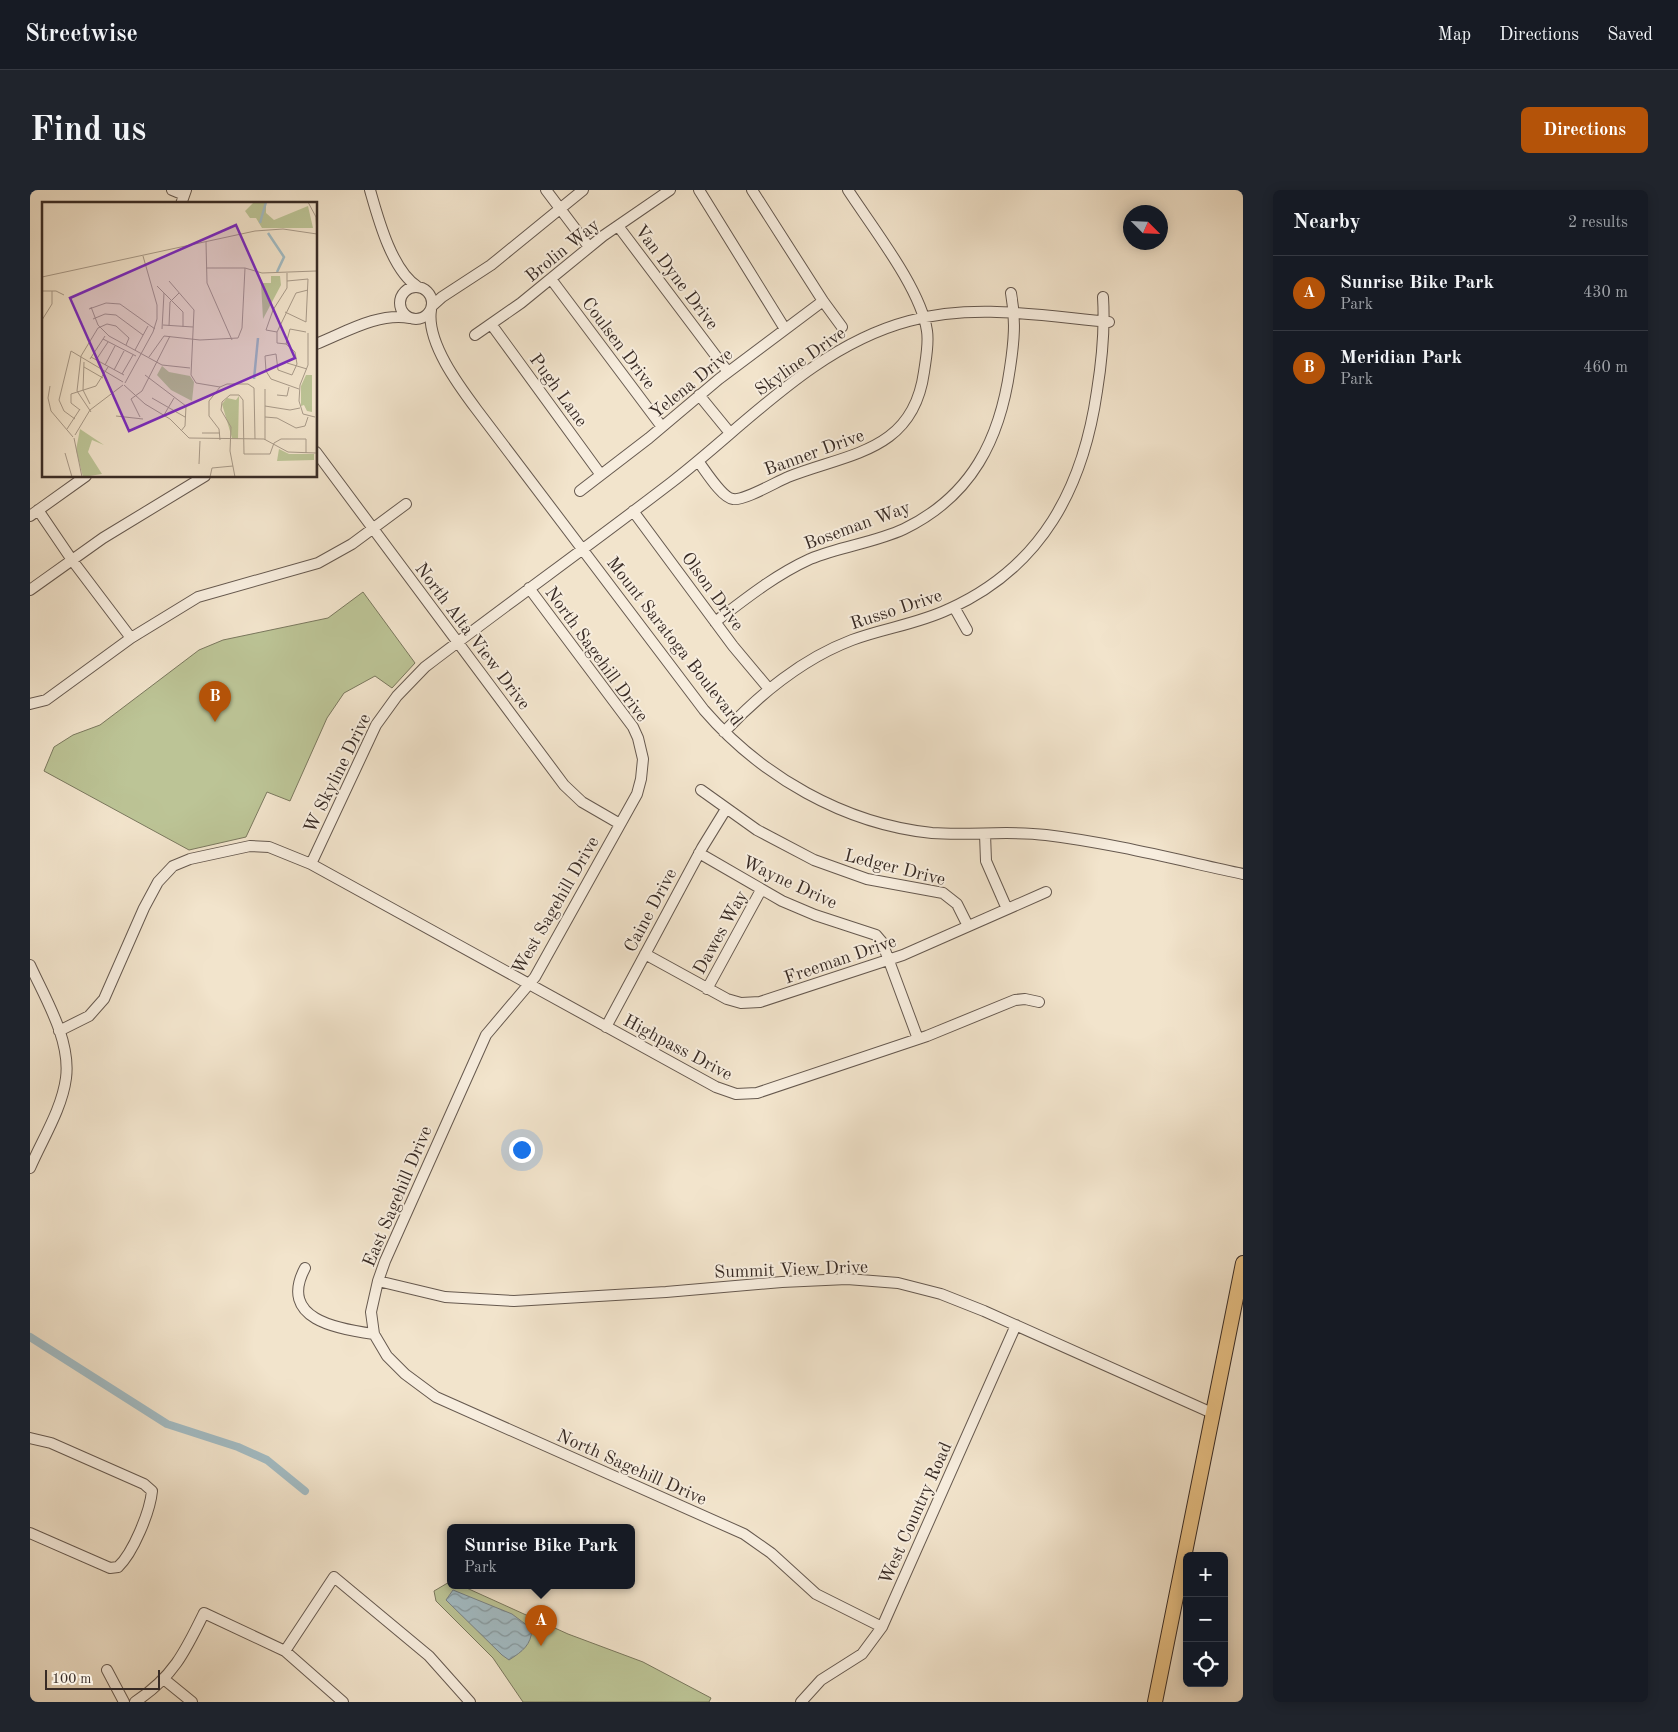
<!DOCTYPE html>
<meta charset="utf-8">
<style>
body{margin:0;font-family:"Old Standard TT",serif;background:#20242c;color:#f1f3f6}
.controls{position:absolute;right:15px;bottom:15px;display:grid;overflow:hidden;border-radius:8px;box-shadow:0 2px 12px #0003}
.controls button{width:45px;height:45px;display:grid;place-items:center;padding:0;border:0;border-bottom:1px solid #363941;background:#171b24;color:#f1f3f6;font:25px sans-serif}
.compass{position:absolute;left:1093px;top:15px;width:45px;height:45px;border-radius:50%;background:#171b24;box-shadow:0 2px 12px #0003;rotate:114deg}
.scale{position:absolute;left:15px;bottom:12px;width:115px;box-sizing:border-box;padding-left:5px;border:2px solid #382b25;border-top:0;font-size:14px;line-height:18px;white-space:nowrap;color:#382b25;-webkit-text-stroke:4px #f7edde;paint-order:stroke}
.you{position:absolute;left:491px;top:959px;width:18px;height:18px;margin:-12px;border:4px solid #fff;border-radius:50%;background:#1a73e8;box-shadow:0 0 0 8px #1a73e833}
.badge{display:grid;place-items:center;width:32px;height:32px;border-radius:50%;background:#b45309;color:#fff;font-size:16px;font-weight:700}
.pin{position:absolute;translate:-50% -41px;filter:drop-shadow(0 1px 2px #0008)}
.pin::after{content:'';position:absolute;top:26px;width:18px;height:15px;background:inherit;clip-path:polygon(0 0,100% 0,50% 100%)}
.popup{position:absolute;left:417px;top:1334px;width:188px;height:65px;box-sizing:border-box;display:grid;place-content:center;border-radius:8px;background:#171b24;filter:drop-shadow(0 1px 4px #0005);font-size:16px;white-space:nowrap;color:#9ea1a6}
.popup b{font-size:19px;color:#f1f3f6}
.popup::after{content:'';position:absolute;left:50%;top:100%;margin-left:-10px;border:10px solid transparent;border-top-color:#171b24}
.list{margin:0;padding:0;list-style:none}
h2{display:flex;justify-content:space-between;align-items:center;height:65px;margin:0;padding:0 20px;font-size:21px}
h2 small{font-size:16px;font-weight:400;color:#9ea1a6}
.list li{display:grid;grid-template-columns:32px 1fr auto;gap:15px;align-items:center;box-sizing:border-box;height:75px;padding:0 20px;border-top:1px solid #363941}
.list b{display:block;font-size:19px;white-space:nowrap}
.list p{margin:0;font-size:16px;white-space:nowrap;color:#9ea1a6}
.list em{font-size:16px;font-style:normal;color:#9ea1a6}
.icon{flex:none;width:28px;height:28px;fill:none;stroke:currentColor;stroke-width:2;stroke-linecap:round;stroke-linejoin:round}
.map{position:relative;flex:none;width:1213px;height:1512px;overflow:hidden;border-radius:8px}
header{display:flex;align-items:center;gap:30px;box-sizing:border-box;height:70px;padding:0 25px;background:#171b24;border-bottom:1px solid #363941}
header strong{font-size:24px}
nav{display:flex;gap:28px;margin-inline-start:auto;font-size:18px}
.intro{display:flex;align-items:center;justify-content:space-between;box-sizing:border-box;height:120px;padding:0 30px}
h1{margin:0;font-size:35px}
.button{padding:12px 22px;border-radius:8px;background:#b45309;color:#fff;font-size:18px;font-weight:700}
main{display:flex;gap:30px;padding:0 30px}
aside{flex:1;background:#171b24;border-radius:8px;box-shadow:0 2px 12px #0003}
.map>svg:first-child{display:block}
</style>
<header>
<strong>Streetwise</strong>
<nav><a>Map</a><a>Directions</a><a>Saved</a></nav>
</header>
<div class="intro"><h1>Find us</h1><a class="button">Directions</a></div>
<main>
<div class="map">
<svg width="1213" height="1512" viewBox="0 0 1213 1512">
<defs>
<pattern id="water-waves" width="16" height="10" patternUnits="userSpaceOnUse" patternTransform="scale(1.25)"><rect width="16" height="10" fill="#a2bbc3"/><path d="M0 5q4-4 8 0t8 0" fill="none" stroke="#85989e"/></pattern>
</defs>
<rect width="100%" height="100%" fill="#f2e4cc"/>
<filter id="stains"><feTurbulence type="fractalNoise" baseFrequency=".004" numOctaves="4"/><feColorMatrix values="0 0 0 0 .2 0 0 0 0 .09 0 0 0 0 .02 0 0 0 .5 -.17"/></filter>
<radialGradient id="worn" r=".72"><stop offset=".6" stop-color="#630" stop-opacity="0"/><stop offset="1" stop-color="#630" stop-opacity=".3"/></radialGradient>
<path fill="#bcc496" stroke="#7a785e" d="M333,402L385,473L362,498L345,486L314,503L297,528L260,611L237,602L216,647L159,660L14,581L24,557L43,545L70,535L169,460L193,450L298,428Z
M421,1391V1395H430L538,1444L613,1472L681,1508L679,1512H493L463,1468L406,1411L404,1401Z"/>
<path fill="url(#water-waves)" stroke="#788184" d="M423,1400L482,1424L502,1439C501,1455 493,1461 479,1470L472,1465L416,1410Z"/>
<g fill="none" stroke-linecap="round" stroke-linejoin="round">
<path stroke="#a2bbc3" stroke-width="8" d="M0,1147L137,1234L208,1257L237,1270L275,1301"/>
<defs>
<path id="minor" d="M142,0L154,5
M340,0C348,28 362,81 388,97
M516,0L559,57
M669,0L755,139
M722,0L793,111L812,137
M151,14L156,0
M588,36L698,182
M521,89L632,237
M370 113a16 16 0 1 1 32 0a16 16 0 1 1-32 0Z
M402,116L412,107L461,75L553,0
M401,120C396,152 429,196 447,220L674,520C731,586 814,634 902,643C940,646 978,640 1016,645C1082,653 1148,670 1213,684
M461,134L571,285
M445,145L491,113L573,46L640,0
M286,154C314,143 348,122 380,128
M669,205L700,243
M286,262L534,595L552,612L590,634
M668,271C675,280 692,308 703,309C714,311 746,292 758,287C819,263 883,262 894,182C896,168 899,154 897,141C891,99 842,37 818,0
M550,301L619,248L689,189L793,111
M8,320L42,370L101,448
M603,321L703,456L739,499
M0,326L56,286
M499,398L603,537L608,548L613,569L611,589L607,604L505,787L456,845L355,1071L348,1091L341,1122L344,1144L357,1166L375,1184L406,1207L714,1344L741,1363L786,1404L852,1437
M0,400L73,348L175,286
M924,417L937,440
M685,432C715,409 745,385 780,369C811,356 844,353 874,339C942,306 970,249 980,178C984,152 986,130 981,103
M0,514L16,510L101,448L168,407L288,373L322,354L376,314
M694,542C731,503 772,469 822,450C854,438 888,434 919,419C1012,377 1053,298 1067,201C1072,170 1075,139 1073,107
M671,600L727,640L784,670L837,689L913,703L927,714L938,736
M955,644L956,671L977,719
M669,663L752,711L785,725L846,745L852,752L888,849
M281,674L346,535L367,506L395,477C476,415 560,355 642,292C717,234 785,156 879,131C945,113 1013,126 1079,132
M615,764L697,809L711,813L730,812L873,765L1016,702
M0,775C15,808 41,850 36,888C32,919 12,950 0,978
M677,799L731,700
M576,837L672,658L696,619
M29,841L59,826L74,809L114,718L128,692L143,676L160,669L220,656L239,657L281,674L686,897L706,904L727,903L897,846L985,810L995,809L1009,812
M275,1078C248,1129 307,1139 344,1144
M348,1091L415,1107L484,1111L636,1102L752,1092L817,1089L868,1093L911,1104L954,1121L1182,1223
M0,1248L21,1253L114,1294L122,1301C120,1322 103,1363 88,1377L80,1378L0,1343
M255,1461L304,1387L399,1466L440,1512
M77,1480L94,1512
M135,1490L162,1512
M105,1512C143,1487 155,1462 174,1423L255,1461L313,1512
M771,1512L791,1490L832,1464L852,1437L986,1135"/>
<path id="highway" d="M1125,1512L1213,1073"/>
</defs>
<use href="#minor" stroke="#66594f" stroke-width="12"/>
<use href="#highway" stroke="#382b25" stroke-width="16"/>
<use href="#minor" stroke="#f7edde" stroke-width="10"/>
<use href="#highway" stroke="#e9c286" stroke-width="14"/>
</g>
<g text-anchor="middle" stroke-width="4" stroke-linejoin="round" paint-order="stroke">
<g font-size="18" fill="#382b25" stroke="#f7edde">
<text transform="translate(532 60) rotate(-39)" y="6">Brolin Way</text>
<text transform="translate(647 87) rotate(53)" y="6">Van Dyne Drive</text>
<text transform="translate(589 153) rotate(53)" y="6">Coulsen Drive</text>
<text transform="translate(770 171) rotate(-35)" y="6">Skyline Drive</text>
<text transform="translate(661 193) rotate(-39)" y="6">Yelena Drive</text>
<text transform="translate(529 200) rotate(54)" y="6">Pugh Lane</text>
<text transform="translate(784 262) rotate(-20)" y="6">Banner Drive</text>
<text transform="translate(827 335) rotate(-20)" y="6">Boseman Way</text>
<text transform="translate(683 401) rotate(54)" y="6">Olson Drive</text>
<text transform="translate(866 419) rotate(-18)" y="6">Russo Drive</text>
<text transform="translate(443 446) rotate(53)" y="6">North Alta View Drive</text>
<text transform="translate(645 451) rotate(52)" y="6">Mount Saratoga Boulevard</text>
<text transform="translate(567 464) rotate(54)" y="6">North Sagehill Drive</text>
<text transform="translate(307 583) rotate(-64)" y="6">W Skyline Drive</text>
<text transform="translate(865 677) rotate(14)" y="6">Ledger Drive</text>
<text transform="translate(760 692) rotate(25)" y="6">Wayne Drive</text>
<text transform="translate(525 715) rotate(-60)" y="6">West Sagehill Drive</text>
<text transform="translate(620 720) rotate(-62)" y="6">Caine Drive</text>
<text transform="translate(690 742) rotate(-61)" y="6">Dawes Way</text>
<text transform="translate(810 769) rotate(-19)" y="6">Freeman Drive</text>
<text transform="translate(648 857) rotate(28)" y="6">Highpass Drive</text>
<text transform="translate(367 1006) rotate(-67)" y="6">East Sagehill Drive</text>
<text transform="translate(761 1079) rotate(-2)" y="6">Summit View Drive</text>
<text transform="translate(602 1277) rotate(24)" y="6">North Sagehill Drive</text>
<text transform="translate(885 1323) rotate(-66)" y="6">West Country Road</text>
</g>
</g>
<g transform="translate(12 12)">
<rect width="275" height="275" fill="#f2e4cc"/>
<path d="M212,0H224V11L232,18L266,4L271,26H220L214,16H208L203,9Z" fill="#bcc496"/>
<path d="M229,74H238L239,83L221,117L219,81H229ZM120,164L127,170L148,174L152,180L150,199L129,188L115,173ZM264,173H270V210L265,209L262,203L259,204V184ZM197,194L196,237L190,236L180,202L185,196L194,198ZM38,227L62,243L50,238L46,250L60,272L41,275L34,248ZM237,247L247,252H272V258L235,259Z" fill="#bcc496"/>
<path fill="none" stroke="#a2bbc3" stroke-width="2.5" d="M218,21L224,0M226,31L242,55L235,70M212,177L216,136"/>
<path fill="none" stroke="#a89a89" stroke-width="1" d="M266,0L274,15L275,32M164,40L165,81L190,138M164,66H203L220,71L274,69M0,75L213,29L241,27L275,32M127,79L152,108L149,173L154,181L178,185M245,79L266,77L264,120M115,84L141,110V125M0,89H14L22,93M49,105L56,123L67,134L120,163L148,166M47,107L64,101L78,102L113,127M243,110L264,120M51,117L63,112L74,113L101,133M0,118L10,102V89M121,123L151,125M127,124L128,100L137,91M120,127L122,91M235,130L224,128L231,108L245,86V71M266,131V163L258,183L257,199L261,212L273,215M196,136L200,126L203,66M61,137L94,154M244,142L248,127L264,130M93,148L106,124M49,155L82,173M107,155L122,134L158,138L196,136M48,157L63,134M54,158L66,140M42,160L41,188L48,202M245,161L265,167M63,163L73,144M42,165L61,176M72,168L82,149M80,172L91,153M103,173L144,204L143,224L139,229M83,181L111,130L115,117V103L101,54M82,183L103,202L128,217L147,236L222,237L246,250L274,251M8,184L6,196L9,209L31,235M257,187L229,177L224,169L223,154L234,152L236,168L250,173L255,162L253,150L244,142L235,141V130L254,91L266,88M235,193L245,194L247,185M110,196L143,215M89,197L100,189L128,134M89,197L98,215M223,204L248,208L258,206M38,208L29,201V192L54,184L66,165M49,210L35,189L39,154L56,126L65,122L74,124L87,136L84,143M122,213L132,196M74,214L101,217M223,215L235,216L254,226L263,224L266,215M33,217L22,209L17,198L29,149L81,180M25,227L38,207M160,231H178M33,233L48,208L81,183M32,236L40,275M178,238L177,227L167,214V199L178,185L185,182H206L212,186L213,237M223,238V187M23,251L30,275M157,262L158,239M168,275L170,266L191,264M193,275L188,249L189,225L179,208L180,200L188,193H197L201,198L202,252H228L232,241L239,237H264V251M274,275L275,32"/>
<path fill="#7b2cbf" fill-opacity="0.15" stroke="#7b2cbf" stroke-width="2.5" d="M194,23L253,156L87,229L28,96Z"/>
<rect width="275" height="275" fill="none" stroke="#382b25" stroke-width="2.5"/>
</g>
<rect width="100%" height="100%" filter="url(#stains)"/>
<rect width="100%" height="100%" fill="url(#worn)"/>
</svg>
<div class="controls">
<button>+</button>
<button>−</button>
<button><svg class="icon" aria-label="locate" viewBox="0 0 24 24"><circle cx="12" cy="12" r="6"/><path d="M12 2v4M12 18v4M2 12h4M18 12h4"/></svg></button>
</div>
<svg class="compass" viewBox="-18 -18 36 36"><path d="M0-13l5 13h-10z" fill="#e53935"/><path d="M0 13l5-13h-10z" fill="#9ea1a6"/></svg>
<div class="scale">100 m</div>
<div class="you"></div>
<div class="pin badge" style="left:511px;top:1456px">A</div>
<div class="popup"><b>Sunrise Bike Park</b>Park</div>
<div class="pin badge" style="left:185px;top:532px">B</div>
</div>
<aside>
<h2>Nearby<small>2 results</small></h2>
<ul class="list">
<li><span class="badge">A</span><div><b>Sunrise Bike Park</b><p>Park</p></div><em>430 m</em></li>
<li><span class="badge">B</span><div><b>Meridian Park</b><p>Park</p></div><em>460 m</em></li>
</ul>
</aside>
</main>
